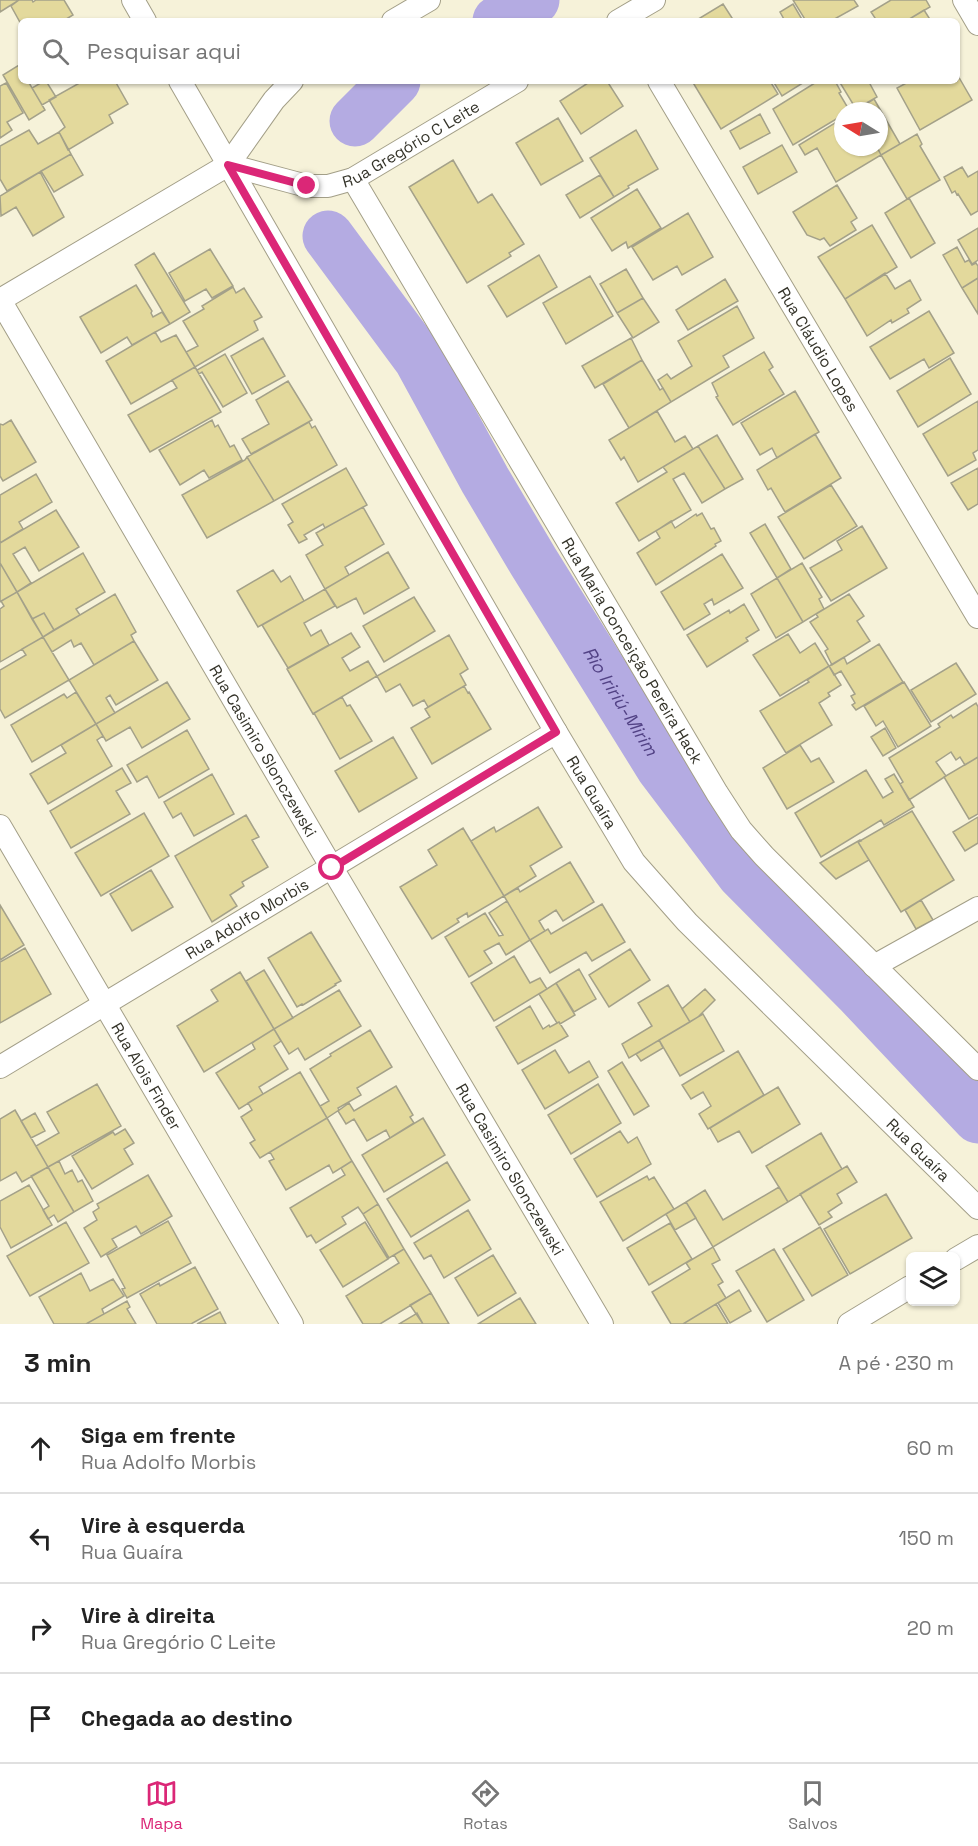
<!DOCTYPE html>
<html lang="pt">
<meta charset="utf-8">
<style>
body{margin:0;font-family:"Space Grotesk",sans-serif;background:#f2f2f2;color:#222}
.controls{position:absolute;right:18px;bottom:18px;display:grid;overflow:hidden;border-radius:9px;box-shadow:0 2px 4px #0004}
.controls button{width:54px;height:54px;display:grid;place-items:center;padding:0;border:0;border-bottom:2px solid #e0e0e0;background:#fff;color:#222;font:30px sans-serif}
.compass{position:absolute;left:834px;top:102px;width:54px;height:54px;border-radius:50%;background:#fff;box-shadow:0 2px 4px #0004;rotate:281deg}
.stop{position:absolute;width:18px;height:18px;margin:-14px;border:4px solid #db2777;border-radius:50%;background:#fff}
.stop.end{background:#db2777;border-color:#fff;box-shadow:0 2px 6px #0008}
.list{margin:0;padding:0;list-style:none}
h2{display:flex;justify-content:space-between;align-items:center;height:78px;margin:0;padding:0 24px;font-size:26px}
h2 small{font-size:20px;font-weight:400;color:#767676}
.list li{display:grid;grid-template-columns:39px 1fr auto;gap:18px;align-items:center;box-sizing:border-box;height:90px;padding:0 24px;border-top:2px solid #e0e0e0}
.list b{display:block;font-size:22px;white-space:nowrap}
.list p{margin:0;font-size:20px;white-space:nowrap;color:#767676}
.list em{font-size:20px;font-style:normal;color:#767676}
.icon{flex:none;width:33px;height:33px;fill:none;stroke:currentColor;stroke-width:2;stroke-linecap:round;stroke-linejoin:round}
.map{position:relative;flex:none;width:978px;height:1324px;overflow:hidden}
.search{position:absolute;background:#fff;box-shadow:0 2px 4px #0004;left:18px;right:18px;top:18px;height:66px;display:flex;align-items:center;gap:15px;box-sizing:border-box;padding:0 21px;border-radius:9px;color:#767676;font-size:22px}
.sheet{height:438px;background:#fff}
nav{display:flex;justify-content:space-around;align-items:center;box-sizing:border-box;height:84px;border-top:2px solid #e0e0e0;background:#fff;font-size:16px;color:#767676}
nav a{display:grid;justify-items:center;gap:3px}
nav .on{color:#db2777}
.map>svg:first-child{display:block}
</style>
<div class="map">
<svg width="978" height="1324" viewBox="0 0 978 1324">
<rect width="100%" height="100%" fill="#f6f2d9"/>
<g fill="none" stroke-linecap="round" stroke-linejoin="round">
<g stroke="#b4abe2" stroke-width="51">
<path d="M498,21L534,0"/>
<path d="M355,121L395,81"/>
<path id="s1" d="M328,236L419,359L485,480L533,561L661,767L742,874L859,992L978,1118"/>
</g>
</g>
<path fill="#e3d99c" stroke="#a4a189" stroke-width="1.5" d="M0,0H19L0,12Z
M19,0H32L33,2L36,0H64L73,15L63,21H21V24L11,6Z
M793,0H854L858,6L831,21H806Z
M891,0H926L930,7L906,21H877L871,12Z
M723,4L734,21H695Z
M793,4L803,21H785L780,12Z
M924,10L931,21H906Z
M19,65L21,69V81H28L45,110L29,120L3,75Z
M957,74L972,100L920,130L897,88L910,81H957Z
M44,81H46L56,97L42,105L32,88Z
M83,81H115L128,104L109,115L113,123L68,150L59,132L65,127L49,100Z
M591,81H607L623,106L581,134L560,101Z
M692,81H770L778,94L721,129Z
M773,81H806L782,96Z
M818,81H835L841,92L839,93L848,108L843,111V115L793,145L773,109Z
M839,81H871L869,82L877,97L856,109Z
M6,83L23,113L7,122L12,130L0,138V86Z
M874,99L900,144L881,155L877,147H879V111L856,110Z
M760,114L770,133L740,149L730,131Z
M558,118L583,161L541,185L516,143Z
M843,118V147H877L881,155L836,182L817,148L805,155L799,145Z
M29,130L38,144L59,132L71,154L7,191L0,179V146Z
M636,130L658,169L628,186L629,188L614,197L590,158Z
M917,134L922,144L920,146L940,180L907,199L881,155Z
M782,145L797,172L758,194L743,167Z
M71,154L83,175L54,192L41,171Z
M453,160L478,203L492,194L524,244L509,253L511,256L467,283L409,187Z
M962,167L968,177L978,171V211L971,215L958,194L957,195L955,191L952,193L944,177Z
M40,172L64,217L33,236L16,207L1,216L0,196Z
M600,175L614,197L580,218L566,195Z
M837,185L857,218L851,222L856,230L830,246L824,238L820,240L807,235L793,212Z
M637,189L661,228L628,248L626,242L612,251L591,218Z
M909,198L935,243L911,258L885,213Z
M688,213L713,257L682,275L677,266L653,280L632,247Z
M872,225L897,267L845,299L818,257Z
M978,228V260L972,264L958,240Z
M957,247L965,262L969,260L972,265L976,263L978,266V278L962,288L943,255Z
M210,249L233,286L212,298L206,289L185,301L169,273Z
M154,253L190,312L170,324L135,265Z
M539,255L557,287L507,317L488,286Z
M626,269L643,298L617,313L600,284Z
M885,273L895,289L910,280L921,300L907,309L909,313L892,323L891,320L867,336L845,299Z
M590,276L613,316L566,344L543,303Z
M978,278V314L962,288Z
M725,279L738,301L688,330L676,310Z
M136,285L152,311L151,313L153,317L162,312L170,324L132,345L127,337L101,353L80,317Z
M233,287L236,293L244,288L262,317L254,321L258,330L195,367L186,352L198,346L183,321L204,309L202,306Z
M643,298L659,322L633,338L617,313Z
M737,306L754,338L723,356L729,367L671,402L658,380L667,374L671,379L692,366L678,341Z
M929,311L954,353L929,368L924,359L890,379L870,347Z
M155,332L161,342L176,335L195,367L131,404L106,361Z
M263,338L285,376L252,394L231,356Z
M631,338L642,360L595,388L582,366Z
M764,352L773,367L769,370L784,394L733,425L716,397L718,396L712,383Z
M225,354L247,393L223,407L202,372L199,374L197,370Z
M950,358L971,394L918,427L897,391Z
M642,360L660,390L663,388L671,402L629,428L603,384Z
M195,367L221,412L150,452L128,415L177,388L172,380Z
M288,381L312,420L251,454L242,439L269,424L256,400Z
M795,391L819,432L777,458L772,448L760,455L741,423Z
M978,401V450L973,453L976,460L948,476L923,434Z
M657,411L675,442L685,436L693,449L638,482L624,457L621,460L609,440Z
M11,420L36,462L3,481L0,476V424L3,425Z
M212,420L215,427L218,425L230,447L234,445L242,460L209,478L204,470L180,485L159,450Z
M309,422L312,428L315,426L337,465L274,501L247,457Z
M815,434L841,478L785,512L771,488L768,490L757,470Z
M717,435L743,479L725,489L698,446Z
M698,446L725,489L702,503L684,473L673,479L691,510L639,541L616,503L667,472L663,467Z
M247,457L274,501L207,538L182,495L245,460Z
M346,468L367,505L325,528L323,524L304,535L307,539L299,543L288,525L293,522L282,504Z
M978,468V504L968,510L951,483Z
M36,474L52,502L19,522L23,529L0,543V495Z
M831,485L857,526L804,559L778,517Z
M363,507L384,544L345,567L349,575L325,589L306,555L323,545L316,533Z
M56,510L79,547L39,571L25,547L13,554L31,583L17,592L0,563V543Z
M702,513L711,529L714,528L721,541L715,544L716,546L656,585L637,553L660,538L656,531L671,521L675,528L696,514L697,516Z
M765,524L791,569L777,578L750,533Z
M862,526L887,568L831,601L810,568L842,550L837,541Z
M388,552L409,588L364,614L356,598L337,608L325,589Z
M83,553L105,592L76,609L80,615L54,630L44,613L32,619L17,592Z
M722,554L743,588L714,605L712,599L704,604L710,614L684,630L661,592Z
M0,563L17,592L0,602Z
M802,563L822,597L819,599L824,609L803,622L777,578Z
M273,570L281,582L290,576L304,601L258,627L237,591Z
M777,578L803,622L776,638L751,594Z
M325,589L335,606L304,623L311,636L321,630L329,645L288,668L262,625Z
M17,592L43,637L0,662V609L4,606L1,601Z
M115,594L136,632L131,635L134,641L94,665L81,643L74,647L71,640L52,652L43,637Z
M849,594L864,616L857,621L870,641L832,665L825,651L828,649L810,622L818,617L816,614Z
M414,597L435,631L384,662L363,626Z
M744,604L759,630L746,638L748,641L707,667L687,635L729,610L730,613Z
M44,613L54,630L43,637L32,619Z
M351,633L360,647L342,658L350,671L368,661L377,676L313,714L287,669Z
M788,634L800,653L815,643L829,666L780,696L753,655Z
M449,635L468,669L460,674L466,685L428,707L424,700L413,706L400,684L386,692L377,676Z
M43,637L69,680L5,718L0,709V670L26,655L22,649Z
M134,641L158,680L116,705L110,695L106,698L115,713L96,724L69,680Z
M879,644L903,682L856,710L852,705L855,703L851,696L855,694L841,671L834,675L829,666L844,657L847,664Z
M956,663L976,694L931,722L911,690Z
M829,666L841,685L828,693L830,696L819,703L832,725L786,753L760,711L809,682L807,680Z
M167,682L190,719L142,748L130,727L106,741L96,724Z
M904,682L931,726L898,747L883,721L876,726L864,706Z
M464,686L468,693L469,692L491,729L432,764L411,728L430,717L425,709Z
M76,692L96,724L32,762L11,725L64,694L67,698Z
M342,697L347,706L350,705L372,741L340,759L314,713Z
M976,703L978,707V757L965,765L960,757L956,760L951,752L936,762L946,776L909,800L900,784L903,782L889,758L940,727L938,724L951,715L953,718Z
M96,724L103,736L97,740L112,766L48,804L30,774L66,753L61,745Z
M885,728L896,748L883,756L871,737Z
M187,730L209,769L159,798L147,776L137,782L127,765Z
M393,737L417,778L359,812L335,771Z
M800,745L811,762L819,758L834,782L787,809L763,768Z
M978,757V814L969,819L944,777Z
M122,768L131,783L116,791L130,814L71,848L50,811Z
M866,770L883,798L893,792L885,779L894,774L914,807L884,825L881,820L821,857L795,813Z
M212,774L234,814L194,836L181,813L173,818L164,802Z
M538,807L562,847L530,866L536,876L504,896L471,841L494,827L496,832Z
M912,811L954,880L901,912L858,842Z
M144,813L169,856L101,896L75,853Z
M246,815L259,837L252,840L268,867L242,882L244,886L230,895L237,906L212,922L175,856Z
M978,817V843L965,851L953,832Z
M463,828L504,896L468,917L467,913L457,919L459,922L432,939L400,887L437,865L428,850Z
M860,840L861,841L858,842L869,860L836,879L820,863Z
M570,862L594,902L563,921L556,910L539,921L545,931L530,940L504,896L518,888L520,892Z
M151,870L173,907L132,931L110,894Z
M921,900L933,920L916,929L905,910Z
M507,901L530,940L506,955L499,943L484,951L492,963L469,977L445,937L485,913L499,936L503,935L489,913Z
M602,904L625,942L592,961L586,952L550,973L530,940L548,929L551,934Z
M0,905L24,945L0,960Z
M311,932L341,981L335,984L336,985L303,1005L302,1004L297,1007L268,958Z
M25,948L51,994L0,1023V962Z
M630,949L650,980L609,1007L589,975Z
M514,956L530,983L540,978L547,989L494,1021L471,983Z
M579,969L596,999L574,1012L556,983Z
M264,970L293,1018L274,1029L246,981Z
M240,972L274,1029L204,1072L177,1026L218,1001L211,990Z
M556,983L575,1015L560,1024L559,1022L557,1023L539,994Z
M668,985L690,1022L629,1058L622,1044L652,1026L638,1003Z
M705,989L715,1000L698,1017L690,1022L682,1009Z
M339,990L361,1026L305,1060L298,1048L289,1054L274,1029Z
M530,1006L543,1029L549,1025L550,1027L559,1022L568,1036L518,1064L496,1027Z
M703,1014L724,1051L680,1076L659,1040Z
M274,1029L281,1041L274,1046L288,1069L259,1087L263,1094L239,1109L216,1073L255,1049L252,1043Z
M370,1030L392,1067L357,1088L361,1095L338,1108L339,1110L327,1118L320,1106L329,1101L310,1069L331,1056L330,1054Z
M659,1040L663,1048L641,1061L636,1054Z
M555,1050L569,1073L589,1061L598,1077L545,1109L522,1070Z
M738,1051L764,1095L708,1129L699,1114L711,1106L703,1092L691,1099L682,1085Z
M622,1062L649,1106L634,1115L608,1071Z
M300,1072L327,1118L260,1158L250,1143L255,1140L241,1117L252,1110L248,1103Z
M97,1084L121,1126L48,1167L36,1146L59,1133L47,1112Z
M598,1084L621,1123L571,1154L548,1115Z
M396,1086L413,1115L410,1117L414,1123L390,1138L386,1130L367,1141L354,1119L346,1124L338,1111L349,1103L354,1111Z
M778,1087L800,1124L752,1153L739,1131L718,1142L710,1128Z
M15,1110L48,1167L22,1182L16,1172L0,1181V1119Z
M35,1113L45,1131L31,1138L21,1121Z
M327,1118L352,1161L333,1173L329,1165L286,1190L269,1161L274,1159L270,1152Z
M423,1118L445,1155L384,1192L362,1155Z
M125,1129L134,1143L124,1149L133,1164L92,1189L72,1156L113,1132L115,1135Z
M620,1131L628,1143L637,1137L651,1164L597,1197L574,1159Z
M821,1133L842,1169L788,1202L766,1166Z
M59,1161L65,1174L72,1170L78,1182L82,1180L93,1201L74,1212L48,1167Z
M352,1161L378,1204L363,1214L358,1207L342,1217L346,1224L316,1243L311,1235L307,1237L290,1208L345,1175L341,1168Z
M447,1162L470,1200L411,1237L387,1199Z
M847,1166L857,1182L837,1194L842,1203L828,1212L832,1217L819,1225L800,1194Z
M48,1167L74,1212L58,1222L54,1215L48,1219L43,1210L49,1206L31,1176Z
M148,1175L172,1216L141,1234L136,1226L112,1239L117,1247L101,1257L84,1228L97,1220L93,1212L99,1208L97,1204Z
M647,1176L649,1180L654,1177L674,1209L623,1241L600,1202Z
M29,1185L52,1225L11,1248L0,1227V1201Z
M779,1187L788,1202L713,1247L686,1202L705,1190L723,1220Z
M886,1194L912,1238L850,1274L824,1229Z
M686,1202L696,1218L675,1230L666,1214Z
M378,1204L404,1249L389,1258L363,1214Z
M468,1210L491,1249L444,1278L431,1255L424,1259L414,1243Z
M168,1221L191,1263L127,1298L122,1289L125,1288L107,1255Z
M66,1222L89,1263L30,1296L7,1256Z
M365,1222L388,1259L343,1287L320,1250Z
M670,1223L692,1259L649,1285L627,1248Z
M820,1227L848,1275L812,1296L783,1249Z
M713,1247L720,1260L712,1264L723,1282L718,1285L726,1298L683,1324H671L652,1292L690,1269L686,1263Z
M404,1249L431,1293L380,1324H363L346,1296L399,1263L394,1255Z
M774,1249L804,1300L767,1322L736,1271Z
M493,1255L516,1293L478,1316L455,1278Z
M195,1267L218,1309L191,1324H157L140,1294L159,1283L160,1286Z
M81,1273L90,1291L113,1279L124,1296L102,1309L104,1314L86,1324H54L39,1297Z
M739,1290L751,1311L730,1323L718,1303Z
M431,1293L449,1324H423L410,1305Z
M520,1298L536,1324H478Z
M127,1301L130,1307L127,1309L136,1324H86Z
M716,1304L728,1324H683Z
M220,1312L226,1324H197Z
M417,1313L423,1324H399L416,1314Z"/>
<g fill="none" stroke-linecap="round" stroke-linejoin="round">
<defs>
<g id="minor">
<path d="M133,0L145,21"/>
<path d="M964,0L978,24"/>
<path d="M393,21L429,0"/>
<path d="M618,21L654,0"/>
<path id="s2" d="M180,81L556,732L634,862L687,922L978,1208"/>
<path id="s3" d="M659,81L978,617"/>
<path id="s4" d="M228,165L307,186H328L353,179L517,81"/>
<path id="s5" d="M353,179L717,793L741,830L764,856L978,1069"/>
<path id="s6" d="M0,300L332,868L602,1324"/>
<path d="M0,300L228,165L274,100L292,81"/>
<path id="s7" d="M0,826L292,1324"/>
<path d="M874,966L978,908"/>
<path id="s8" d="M0,1067L556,732"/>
<path d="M956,1259L978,1246"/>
<path d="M849,1324L910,1287"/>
</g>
</defs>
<use href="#minor" stroke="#a39f88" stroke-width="24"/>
<use href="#minor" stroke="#fff" stroke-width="22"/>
</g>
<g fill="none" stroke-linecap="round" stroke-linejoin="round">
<path stroke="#db2777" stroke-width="8" d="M307,186L228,165L556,732L332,868"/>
</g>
<g text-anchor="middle" stroke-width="4.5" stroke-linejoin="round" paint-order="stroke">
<g font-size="16" fill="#343329" stroke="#f6f2d9">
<text dy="6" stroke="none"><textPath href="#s4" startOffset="196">Rua Gregório C Leite</textPath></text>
<text dy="6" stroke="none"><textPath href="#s3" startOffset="312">Rua Cláudio Lopes</textPath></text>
<text dy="6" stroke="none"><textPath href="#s5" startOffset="548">Rua Maria Conceição Pereira Hack</textPath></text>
<text dy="6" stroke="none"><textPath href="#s6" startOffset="522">Rua Casimiro Slonczewski</textPath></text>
<text dy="6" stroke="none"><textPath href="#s2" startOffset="822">Rua Guaíra</textPath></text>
<text dy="6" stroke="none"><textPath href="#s8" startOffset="288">Rua Adolfo Morbis</textPath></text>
<text dy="6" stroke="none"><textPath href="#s7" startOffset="290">Rua Alois Finder</textPath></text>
<text dy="6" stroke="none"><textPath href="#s2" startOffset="1308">Rua Guaíra</textPath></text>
<text dy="6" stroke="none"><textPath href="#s6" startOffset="1008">Rua Casimiro Slonczewski</textPath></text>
</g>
<g font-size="18" font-style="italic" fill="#524285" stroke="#f6f2d9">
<text dy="6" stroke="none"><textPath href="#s1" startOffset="550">Rio Iririú-Mirim</textPath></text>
</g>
</g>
</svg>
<div class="controls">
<button><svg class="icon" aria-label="layers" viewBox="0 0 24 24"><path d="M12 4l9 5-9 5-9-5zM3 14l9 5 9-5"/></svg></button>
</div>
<svg class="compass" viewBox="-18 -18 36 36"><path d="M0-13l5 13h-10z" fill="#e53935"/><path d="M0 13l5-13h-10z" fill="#767676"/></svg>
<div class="stop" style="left:332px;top:868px"></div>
<div class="stop end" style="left:307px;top:186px"></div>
<div class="search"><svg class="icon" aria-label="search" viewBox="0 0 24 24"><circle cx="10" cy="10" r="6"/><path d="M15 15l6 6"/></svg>Pesquisar aqui</div>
</div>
<section class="sheet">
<h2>3 min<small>A pé · 230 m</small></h2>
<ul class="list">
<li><svg class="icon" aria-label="ahead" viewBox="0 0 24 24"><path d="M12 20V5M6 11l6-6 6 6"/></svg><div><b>Siga em frente</b><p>Rua Adolfo Morbis</p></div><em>60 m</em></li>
<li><svg class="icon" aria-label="left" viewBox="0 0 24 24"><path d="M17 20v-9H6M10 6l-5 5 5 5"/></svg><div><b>Vire à esquerda</b><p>Rua Guaíra</p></div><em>150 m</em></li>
<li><svg class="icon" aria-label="right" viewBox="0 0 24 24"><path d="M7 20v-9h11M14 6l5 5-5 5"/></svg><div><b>Vire à direita</b><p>Rua Gregório C Leite</p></div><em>20 m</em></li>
<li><svg class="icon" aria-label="arrive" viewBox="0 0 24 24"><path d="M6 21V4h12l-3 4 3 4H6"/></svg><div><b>Chegada ao destino</b></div></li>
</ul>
</section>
<nav>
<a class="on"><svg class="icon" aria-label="map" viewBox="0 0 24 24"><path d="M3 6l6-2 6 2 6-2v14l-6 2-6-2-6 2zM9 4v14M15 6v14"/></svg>Mapa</a>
<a><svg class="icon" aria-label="directions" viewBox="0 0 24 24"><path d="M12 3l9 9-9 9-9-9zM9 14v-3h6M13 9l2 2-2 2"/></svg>Rotas</a>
<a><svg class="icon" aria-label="saved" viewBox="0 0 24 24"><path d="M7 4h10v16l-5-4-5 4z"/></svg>Salvos</a>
</nav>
